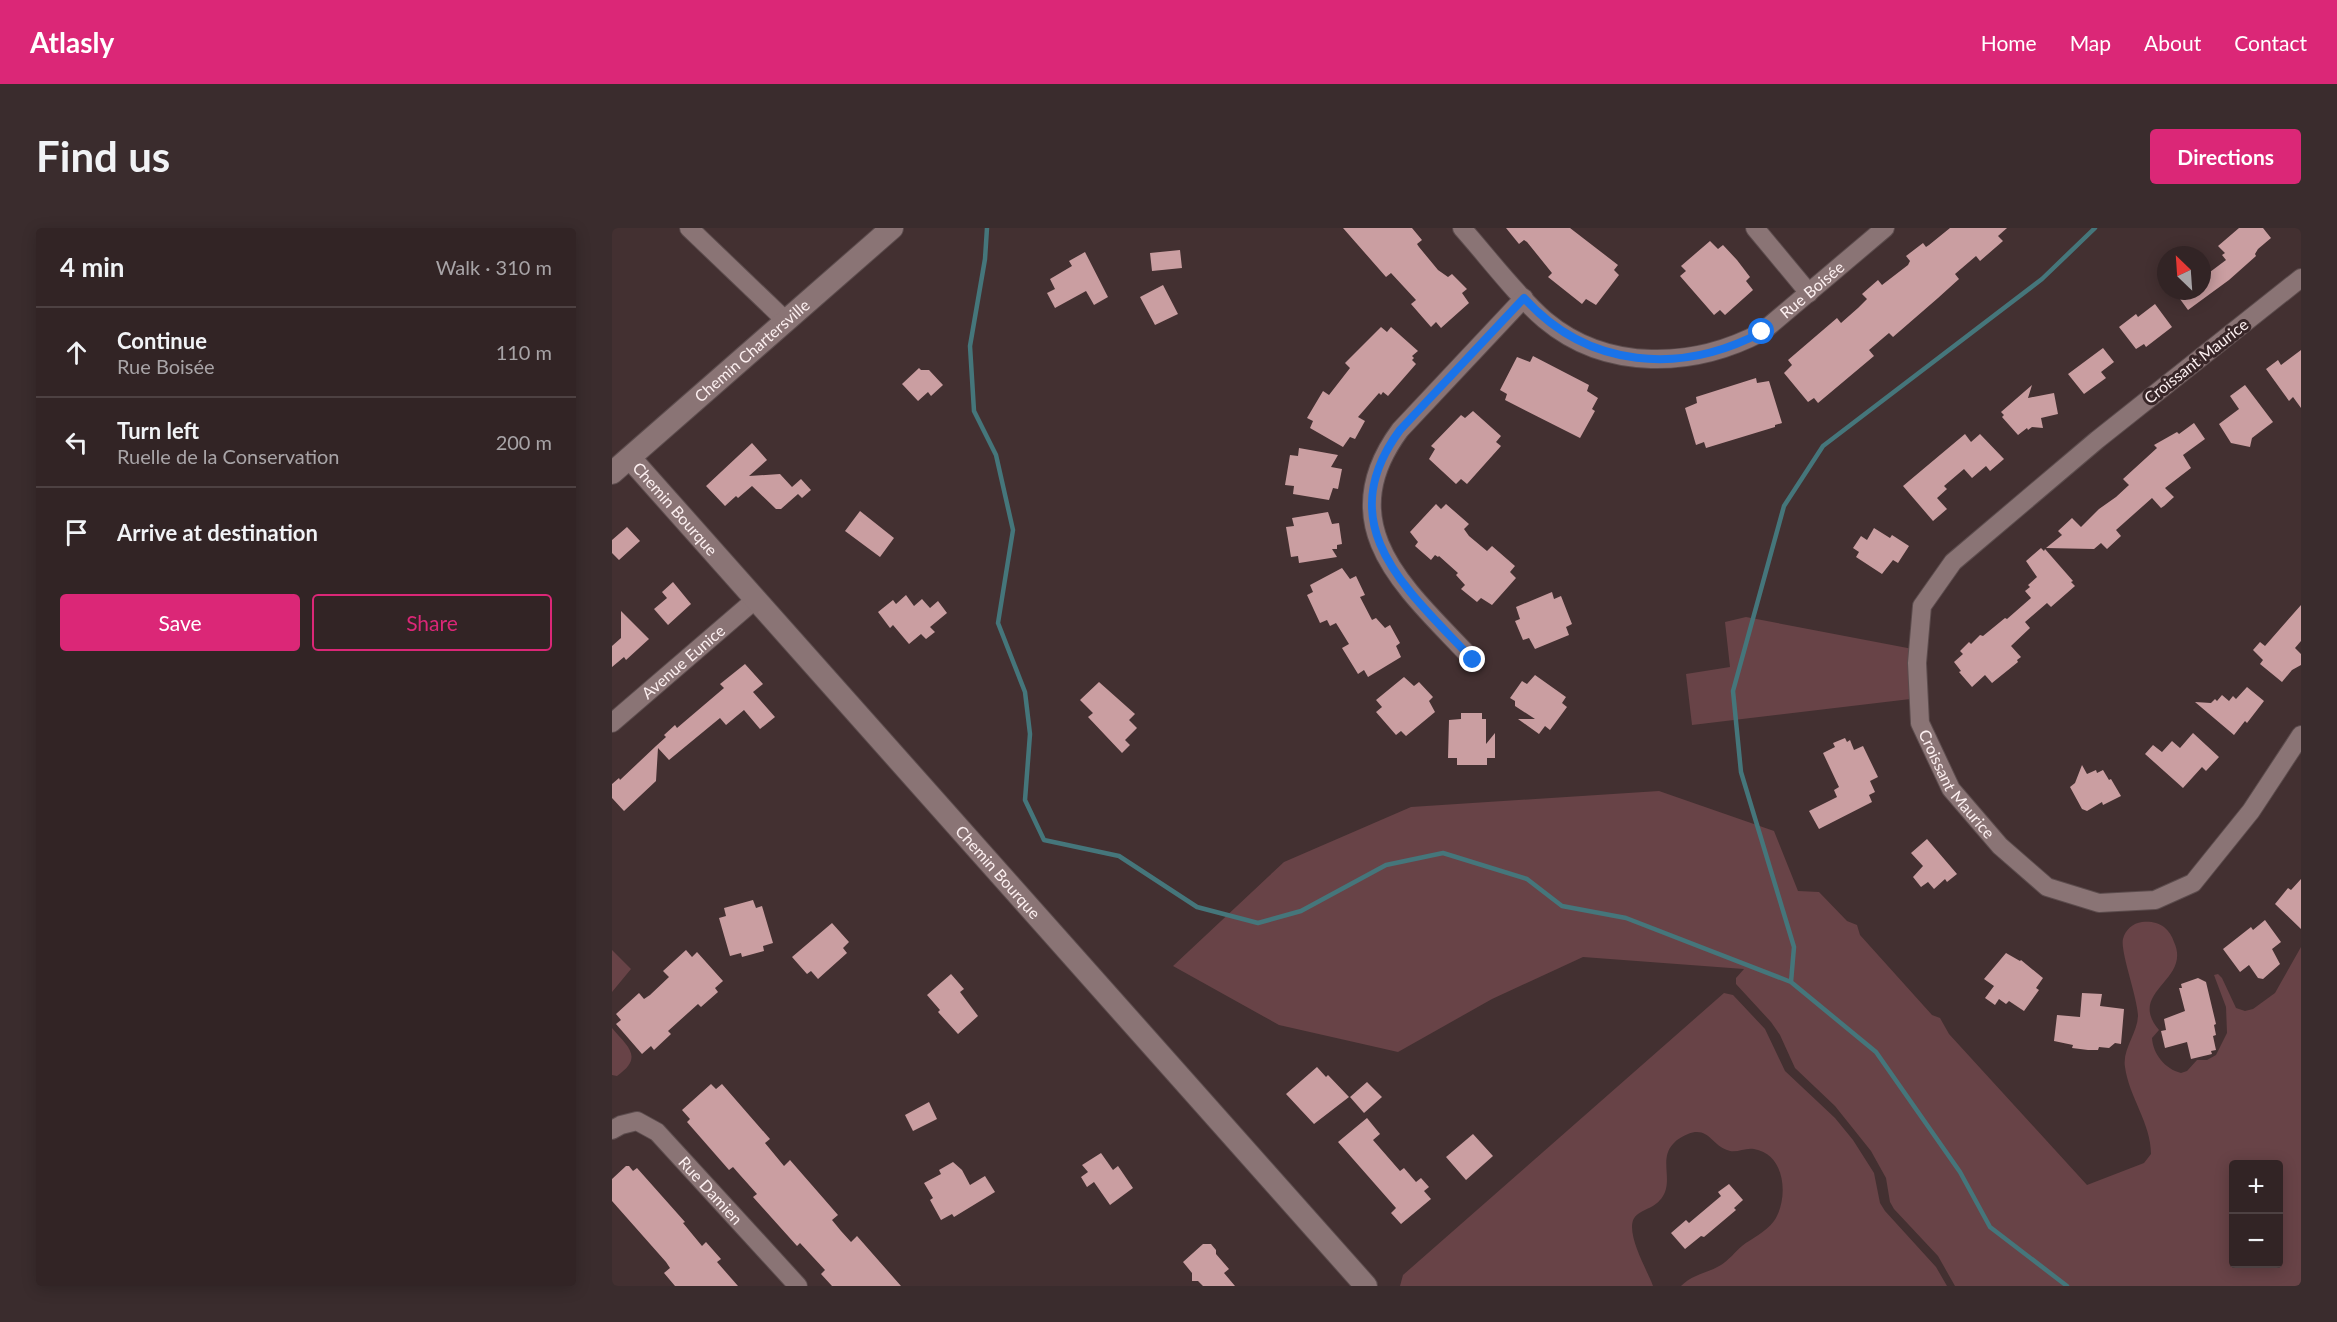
<!DOCTYPE html>
<meta charset="utf-8">
<style>
body{margin:0;font-family:Lato,sans-serif;background:#3a2c2d;color:#f1f3f6}
.controls{position:absolute;right:18px;bottom:18px;display:grid;overflow:hidden;border-radius:6px;box-shadow:0 3px 15px #0003}
.controls button{width:54px;height:54px;display:grid;place-items:center;padding:0;border:0;border-bottom:2px solid #4d4142;background:#322425;color:#f1f3f6;font:30px sans-serif}
.compass{position:absolute;left:1545px;top:18px;width:54px;height:54px;border-radius:50%;background:#322425;box-shadow:0 3px 15px #0003;rotate:335deg}
.stop{position:absolute;width:18px;height:18px;margin:-14px;border:4px solid #1a73e8;border-radius:50%;background:#fff}
.stop.end{background:#1a73e8;border-color:#fff;box-shadow:0 2px 6px #0008}
.list{margin:0;padding:0;list-style:none}
h2{display:flex;justify-content:space-between;align-items:center;height:78px;margin:0;padding:0 24px;font-size:26px}
h2 small{font-size:20px;font-weight:400;color:#a8a4a7}
.list li{display:grid;grid-template-columns:39px 1fr auto;gap:18px;align-items:center;box-sizing:border-box;height:90px;padding:0 24px;border-top:2px solid #4d4142}
.list b{display:block;font-size:22px;white-space:nowrap}
.list p{margin:0;font-size:20px;white-space:nowrap;color:#a8a4a7}
.list em{font-size:20px;font-style:normal;color:#a8a4a7}
.actions{display:flex;gap:12px;padding:18px 24px}
.actions a{flex:1;padding:14px 0;border:2px solid #db2777;border-radius:6px;text-align:center;font-size:21px;color:#db2777}
.actions .main{background:#db2777;color:#fff}
.icon{flex:none;width:33px;height:33px;fill:none;stroke:currentColor;stroke-width:2;stroke-linecap:round;stroke-linejoin:round}
.map{position:relative;flex:none;width:1689px;height:1058px;overflow:hidden;border-radius:6px}
header{display:flex;align-items:center;gap:36px;box-sizing:border-box;height:84px;padding:0 30px;background:#db2777;color:#fff}
header strong{font-size:28px}
nav{display:flex;gap:33px;margin-inline-start:auto;font-size:21px}
.intro{display:flex;align-items:center;justify-content:space-between;box-sizing:border-box;height:144px;padding:0 36px}
h1{margin:0;font-size:42px}
.button{padding:15px 27px;border-radius:6px;background:#db2777;color:#fff;font-size:21px;font-weight:700}
main{display:flex;gap:36px;padding:0 36px}
aside{flex:1;background:#322425;border-radius:6px;box-shadow:0 3px 15px #0003}
.map>svg:first-child{display:block}
</style>
<header>
<strong>Atlasly</strong>
<nav><a>Home</a><a>Map</a><a>About</a><a>Contact</a></nav>
</header>
<div class="intro"><h1>Find us</h1><a class="button">Directions</a></div>
<main>
<aside>
<h2>4 min<small>Walk · 310 m</small></h2>
<ul class="list">
<li><svg class="icon" aria-label="ahead" viewBox="0 0 24 24"><path d="M12 20V5M6 11l6-6 6 6"/></svg><div><b>Continue</b><p>Rue Boisée</p></div><em>110 m</em></li>
<li><svg class="icon" aria-label="left" viewBox="0 0 24 24"><path d="M17 20v-9H6M10 6l-5 5 5 5"/></svg><div><b>Turn left</b><p>Ruelle de la Conservation</p></div><em>200 m</em></li>
<li><svg class="icon" aria-label="arrive" viewBox="0 0 24 24"><path d="M6 21V4h12l-3 4 3 4H6"/></svg><div><b>Arrive at destination</b></div></li>
</ul>
<div class="actions"><a class="main">Save</a><a>Share</a></div>
</aside>
<div class="map">
<svg width="1689" height="1058" viewBox="0 0 1689 1058">
<rect width="100%" height="100%" fill="#433031"/>
<path fill="#684347" fill-rule="evenodd" d="M1134,389L1306,422L1307,470L1080,497L1074,446L1118,439L1113,394Z
M1047,563L1162,603L1186,663L1207,664L1235,693L1245,697L1248,707L1320,787L1328,790L1337,806L1475,957L1532,935L1539,926C1539,895 1517,869 1513,839C1510,821 1526,805 1526,787C1525,768 1508,723 1511,711C1513,702 1521,695 1530,694C1537,693 1546,694 1552,699C1557,703 1560,708 1562,714C1580,753 1514,763 1547,802L1540,810C1541,826 1553,841 1569,845L1575,843L1585,832H1595L1604,827L1615,805L1614,779L1602,747L1606,746L1610,750L1624,780L1633,783L1641,781L1663,765L1689,719V1058H1343L1326,1028L1282,981L1278,974L1274,950L1259,923L1223,878L1183,840L1168,807L1159,794L1124,756V750L1132,741L971,729L880,771L786,824L667,797L561,738L672,634L799,579ZM1622,936H1666V1036H1622Z
M0,722L19,741L0,764Z
M1112,765L1121,767L1153,801L1173,843L1223,890L1241,912L1262,945L1268,975L1273,983L1324,1039L1335,1058H1069C1081,1046 1096,1045 1109,1037C1117,1032 1123,1024 1130,1018C1140,1010 1153,1005 1162,993C1177,971 1174,926 1142,921C1133,919 1124,926 1115,922C1100,917 1096,898 1076,906C1071,908 1065,911 1061,916C1048,930 1059,948 1053,964C1047,978 1037,979 1026,986C1008,998 1036,1043 1041,1058H788L791,1047Z
M0,800C16,819 32,829 5,848L0,847Z"/>
<g fill="none" stroke-linecap="round" stroke-linejoin="round">
<path stroke="#45767b" stroke-width="4.5" d="M375,0L373,31L358,118L362,183L384,227L401,302L386,395L413,464L418,506L413,572L432,612L507,628L585,679L646,695L689,683L774,637L831,625L915,651L950,678L1014,690L1179,754L1264,824L1348,944L1378,999L1455,1058
M1179,754L1182,719L1129,544L1121,463L1172,278L1211,218L1430,51L1483,0"/>
</g>
<path fill="#ca9ea1" d="M731,0H800L810,12L805,16L807,19L826,42L836,49L840,46L855,61L850,65L857,75L829,100L824,94L819,99L799,76L804,72L779,45L774,49Z
M894,0H958L1006,37L1002,42L1007,47L984,77L974,71L970,76L936,49L940,45L915,14L912,12L907,16Z
M1338,0H1395L1386,8L1391,13L1368,33L1364,28L1343,46L1347,51L1326,70L1281,109L1277,105L1257,122L1262,128L1206,175L1202,170L1196,174L1172,145L1180,137L1176,132L1225,90L1229,95L1246,80L1255,71L1250,66L1266,52L1270,57L1296,37L1298,33L1294,28L1311,15L1314,19L1317,17Z
M1627,0H1651L1659,10L1646,21L1643,26L1644,28L1617,52L1576,82L1568,71L1571,68L1567,63H1590V50L1614,32L1610,27L1613,25L1606,18Z
M1098,13L1106,21L1111,17L1125,32L1138,49L1134,53L1141,62L1113,87L1108,82L1102,87L1068,48L1074,43L1069,38Z
M568,22L570,40L540,43L538,25Z
M473,24L496,69L482,77L474,63L443,80L435,65L443,61L438,51L460,38L457,33Z
M551,57L566,86L543,97L528,69Z
M1543,76L1560,99L1534,119L1532,116L1524,121L1507,99L1524,86L1526,89Z
M769,99L775,104L779,99L806,123L800,128L802,130L800,132L804,136L776,168L771,164L769,167L767,165L746,189L753,193L743,211L738,209L731,219L698,200L701,193L695,190L711,163L717,167L738,140L733,135Z
M1491,120L1502,134L1489,144L1494,150L1472,166L1456,146Z
M1689,122V180L1681,169L1677,173L1654,141L1666,132L1669,137Z
M921,128L977,157L975,163L986,170L980,181L983,183L968,210L893,172L895,166L888,162L905,129L918,134Z
M307,140L309,142H317L331,157L319,168L316,164L306,173L290,156Z
M1144,150L1145,155L1157,153L1170,195L1163,197V199L1094,220L1092,214L1084,217L1073,180L1085,175L1084,169Z
M1420,157L1416,170L1442,165L1446,186L1429,190L1431,200L1420,199L1416,202L1415,200L1406,207L1390,189L1392,187L1389,184Z
M1633,157L1661,194L1640,210L1638,219L1619,215L1607,196L1627,181L1618,168Z
M861,183L889,208L884,214L889,218L855,256L849,251L844,256L817,231L823,221L819,218L849,187L853,190Z
M1582,195L1593,211L1571,227L1579,240L1553,260L1562,269L1552,278L1549,280L1540,270L1504,302L1509,308L1495,321L1489,315L1482,321L1434,320L1450,307L1446,303L1460,290L1469,299L1487,281L1504,269L1517,257L1511,251L1545,220L1542,217L1565,204L1567,206Z
M1353,206L1359,214L1368,206L1392,231L1378,243L1374,238L1360,250L1352,241L1332,258L1335,261L1325,270L1335,281L1321,293L1291,258Z
M140,215L155,232L137,248L168,246L180,259L189,251L199,262L190,270L186,266L169,281H164L140,258L126,270L124,268L113,278L94,258Z
M687,220L726,227L719,239L730,241L726,261L721,260L717,272L681,266L682,258L673,257L678,227L686,228Z
M824,276L829,281L834,276L857,296L852,301L857,308L875,323L880,318L903,338L898,344L904,350L880,377L869,370L865,374L849,361L853,357L844,347L846,345L827,328L826,329L823,327L819,332L803,318L806,314L798,304Z
M248,283L282,310L268,329L233,303Z
M716,284L720,296L727,295L730,316L725,317V321H720L725,329L687,335L686,328L679,329L674,299L682,298L680,290Z
M15,299L28,313L7,332L0,325V312Z
M1262,300L1278,310L1280,307L1297,318L1286,335L1281,332L1270,346L1244,329L1247,324L1241,320L1249,308L1255,312Z
M1429,320L1432,323L1433,321L1461,353L1459,354L1463,358L1439,379L1435,375L1413,394L1418,400L1399,418L1409,429L1405,432L1406,434L1380,455L1373,447L1360,459L1347,444L1349,443L1342,434L1351,426L1348,423L1357,414L1359,416L1368,407L1371,408L1393,390L1395,391L1419,370L1413,363L1418,359L1416,357L1425,349L1414,333Z
M730,340L738,351L744,348L753,367L748,369L760,392L764,390L773,400L778,397L788,415L784,418L789,429L756,449L752,442L746,446L730,420L737,416L724,395L718,398L715,392L708,395L695,367L701,364L698,357Z
M61,354L79,376L56,397L42,381L55,370L50,364Z
M940,364L942,371L949,368L960,396L954,399L957,407L923,421L917,410L911,412L903,393L908,391L904,379Z
M294,367L302,378L310,371L318,380L326,373L335,385L318,399L323,404L314,411L309,406L297,416L281,397L278,400L266,384L281,372L284,376Z
M1689,377V413L1683,420L1689,426V437L1680,442L1670,454L1648,436L1651,432L1641,422L1648,414L1653,418Z
M9,383L37,411L14,432L12,429L0,439V418L9,410Z
M133,436L151,456L141,464L163,489L148,501L132,482L114,497L108,490L57,532L46,520L44,553L12,583L0,570V556L7,550L8,552L44,518L54,509L52,507L63,497L65,500L112,460L108,456Z
M923,447L954,469L950,475L955,479L938,502L933,498L927,506L906,491H923L903,478V473L898,470L910,453L915,456Z
M792,449L802,458L807,454L821,469L817,473L823,484L794,508L789,503L784,507L764,484L770,479L764,472Z
M487,454L523,486L517,492L525,500L513,512L518,517L510,525L476,489L481,485L468,472Z
M1635,459L1652,473L1635,495L1633,493L1622,507L1583,474L1599,475L1603,471L1605,473L1610,467L1617,473L1621,468L1624,471Z
M849,485H870V491H874V516L883,505V530H875V537H845V530H836L837,492L849,491Z
M1581,505L1607,529L1594,543L1590,539L1571,560L1533,526L1541,517L1550,524L1560,513L1568,520Z
M1233,510L1235,514L1238,512L1242,522L1251,518L1266,549L1258,553L1263,564L1257,567L1260,574L1207,601L1197,583L1225,569L1222,562L1227,559L1211,525L1223,519L1221,515Z
M1470,537L1475,546L1484,542L1485,545L1491,542L1497,552L1499,551L1509,568L1491,577L1490,574L1475,583L1470,581L1458,559L1463,555Z
M1315,611L1345,646L1335,654L1333,651L1322,661L1316,654L1309,659L1301,649L1311,638L1299,625Z
M1689,651V701L1663,676L1676,660L1679,662Z
M141,672L144,680L150,678L161,715L151,718L152,723L130,729L129,725L118,728L107,690L114,688L112,680Z
M1653,692L1669,714L1660,721L1668,736L1651,751L1646,750L1637,737L1628,744L1611,721L1639,699L1641,702Z
M220,695L237,714L231,720L235,725L206,751L199,743L195,746L180,729Z
M74,722L80,729L85,724L111,753L103,760L106,764L89,779L86,776L56,803L59,806L42,822L39,818L30,826L4,796L9,792L4,786L27,765L32,771L38,767L57,749L51,743Z
M1394,725L1408,733L1409,732L1431,750L1424,760L1427,762L1412,783L1397,773L1394,776L1387,771L1383,777L1373,770L1382,758L1372,751Z
M339,746L352,761L348,764L366,788L346,806L326,784L328,782L315,767Z
M1586,750L1594,754L1604,796L1602,797L1604,807L1601,808L1604,822L1599,823L1600,826L1579,831L1575,814L1553,820L1549,803L1554,802L1552,791L1573,783L1567,760H1570L1569,756Z
M1470,765L1490,766L1488,778L1512,781L1509,816L1503,815L1497,820L1487,819L1486,822H1476L1460,820L1461,817L1442,813L1445,787L1468,789Z
M705,839L714,849L716,847L737,869L702,896L674,866Z
M755,854L770,869L752,885L738,869Z
M99,856L104,861L110,856L158,911L153,915L172,938L178,932L226,987L220,992L229,1003L239,1014L245,1008L289,1058H220L209,1046L213,1042L188,1015L185,1018L141,969L145,966L128,947L121,939L117,942L75,894L78,891L70,882Z
M317,874L325,891L301,903L293,887Z
M755,890L768,906L761,912L788,943L792,940L804,954L809,950L817,959L812,963L819,971L789,996L779,985L784,980L726,914Z
M861,906L881,928L854,952L834,929Z
M489,925L501,942L506,938L521,960L498,977L482,954L475,959L469,949L476,944L470,937Z
M341,934L350,942L358,957L373,948L383,964L342,989L340,986L329,992L318,972L321,970L312,955L329,946L327,942Z
M14,938H17L21,943L25,940L73,994L71,995L90,1018L94,1014L109,1031L105,1034L126,1058H63L52,1045L58,1040L54,1034L0,973V951Z
M1117,956L1131,972L1122,980L1124,982L1092,1009L1089,1008L1073,1021L1059,1005L1074,992L1077,995L1109,968L1106,964Z
M591,1016H599L604,1022V1026L617,1041L612,1045L623,1058H591L586,1053H580V1045L571,1034Z"/>
<g fill="none" stroke-linecap="round" stroke-linejoin="round">
<defs>
<g id="minor">
<path d="M77,0L173,92"/>
<path id="s1" d="M850,0C875,28 905,68 933,92C995,144 1082,140 1150,104L1273,0"/>
<path d="M1143,0L1197,65"/>
<path id="s2" d="M1689,50L1485,212L1341,334L1310,378L1305,435L1308,495L1339,561L1388,618L1435,659L1487,675L1543,672L1581,655L1639,583L1689,507"/>
<path d="M861,432C797,363 716,300 788,202L912,70"/>
<path id="s3" d="M0,495L144,371"/>
<path id="s4" d="M0,902L9,897L25,893L45,904L186,1058"/>
</g>
<g id="tertiary">
<path id="s5" d="M18,230L754,1058"/>
<path id="s6" d="M0,245L280,0"/>
</g>
</defs>
<use href="#minor" stroke="#5c4c4d" stroke-width="20"/>
<use href="#tertiary" stroke="#5c4c4d" stroke-width="24"/>
<use href="#minor" stroke="#8a7475" stroke-width="18"/>
<use href="#tertiary" stroke="#8a7475" stroke-width="22"/>
</g>
<g fill="none" stroke-linecap="round" stroke-linejoin="round">
<path stroke="#1a73e8" stroke-width="8" d="M861,432C797,363 716,299 788,202L912,70C976,141 1069,147 1150,104"/>
</g>
<g text-anchor="middle" stroke-width="6" stroke-linejoin="round" paint-order="stroke">
<g font-size="16" fill="#fceff0" stroke="#382628">
<text dy="6" stroke="none"><textPath href="#s1" startOffset="420">Rue Boisée</textPath></text>
<text dy="6" stroke="none"><textPath href="#s6" startOffset="186">Chemin Chartersville</textPath></text>
<text transform="translate(1584 133) rotate(-38)" y="6">Croissant Maurice</text>
<text dy="6" stroke="none"><textPath href="#s5" startOffset="68">Chemin Bourque</textPath></text>
<text dy="6" stroke="none"><textPath href="#s3" startOffset="94">Avenue Eunice</textPath></text>
<text dy="6" stroke="none"><textPath href="#s2" startOffset="692">Croissant Maurice</textPath></text>
<text dy="6" stroke="none"><textPath href="#s5" startOffset="554">Chemin Bourque</textPath></text>
<text dy="6" stroke="none"><textPath href="#s4" startOffset="129">Rue Damien</textPath></text>
</g>
</g>
</svg>
<div class="controls">
<button>+</button>
<button>−</button>
</div>
<svg class="compass" viewBox="-18 -18 36 36"><path d="M0-13l5 13h-10z" fill="#e53935"/><path d="M0 13l5-13h-10z" fill="#a8a4a7"/></svg>
<div class="stop" style="left:1150px;top:104px"></div>
<div class="stop end" style="left:861px;top:432px"></div>
</div>
</main>
